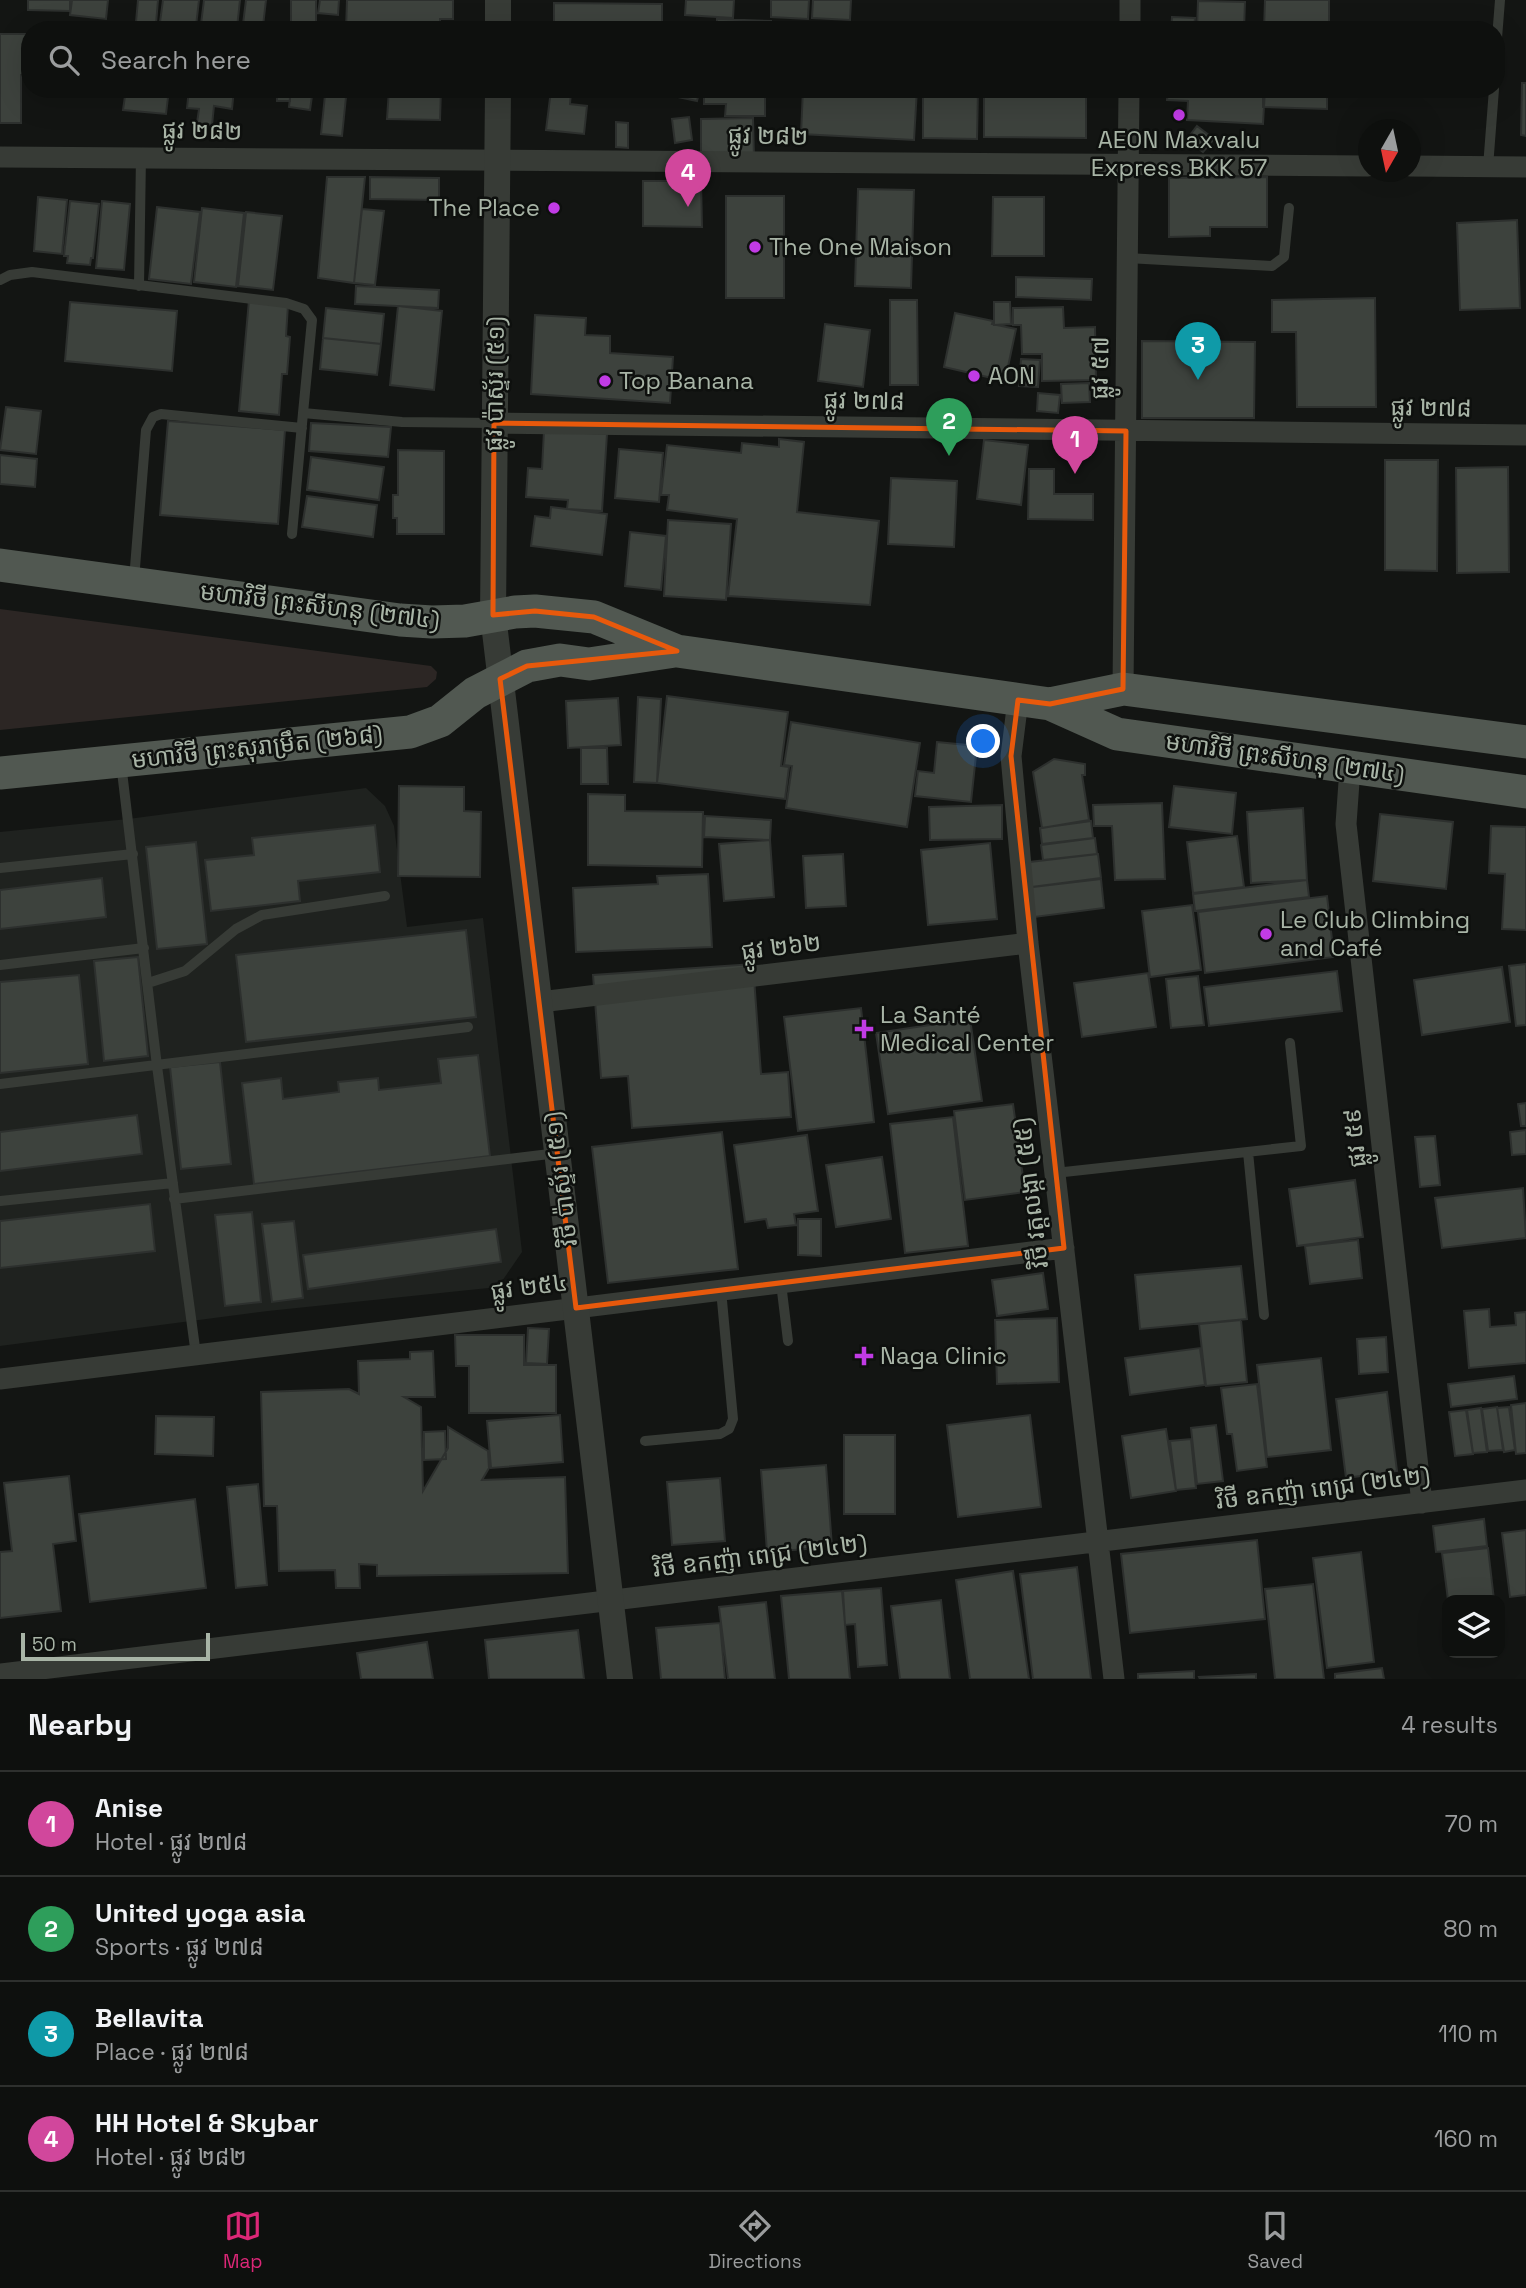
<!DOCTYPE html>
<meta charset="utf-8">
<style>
body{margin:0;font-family:"Space Grotesk","Noto Sans Khmer",sans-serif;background:#1c1e1c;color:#f1f3f6}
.controls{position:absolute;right:21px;bottom:21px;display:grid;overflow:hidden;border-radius:14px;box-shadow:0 7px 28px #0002}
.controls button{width:63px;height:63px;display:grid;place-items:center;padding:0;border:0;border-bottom:2px solid #2e302e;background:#0e100e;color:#f1f3f6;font:35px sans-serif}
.compass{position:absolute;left:1358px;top:119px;width:63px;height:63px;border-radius:50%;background:#0e100e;box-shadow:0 7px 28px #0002;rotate:189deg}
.scale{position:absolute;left:21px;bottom:18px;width:189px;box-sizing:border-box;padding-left:7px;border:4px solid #a8b4a6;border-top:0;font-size:19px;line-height:24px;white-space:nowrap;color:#a8b4a6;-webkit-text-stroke:5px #0e100e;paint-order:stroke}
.you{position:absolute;left:984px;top:742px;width:24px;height:24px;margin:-18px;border:5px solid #fff;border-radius:50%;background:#1a73e8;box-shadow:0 0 0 10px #1a73e833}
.badge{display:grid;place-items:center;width:46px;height:46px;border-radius:50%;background:#db2777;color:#fff;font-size:23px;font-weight:700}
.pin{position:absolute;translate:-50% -58px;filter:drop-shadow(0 2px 4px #0008)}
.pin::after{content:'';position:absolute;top:37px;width:24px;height:21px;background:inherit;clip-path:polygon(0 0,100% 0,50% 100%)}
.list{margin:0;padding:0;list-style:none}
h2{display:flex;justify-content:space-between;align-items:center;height:91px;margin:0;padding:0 28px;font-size:30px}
h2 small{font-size:23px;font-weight:400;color:#9b9d9e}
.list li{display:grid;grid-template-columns:46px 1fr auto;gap:21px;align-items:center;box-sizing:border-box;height:105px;padding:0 28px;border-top:2px solid #2e302e}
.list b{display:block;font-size:26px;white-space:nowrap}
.list p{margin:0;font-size:23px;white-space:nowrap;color:#9b9d9e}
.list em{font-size:23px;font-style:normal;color:#9b9d9e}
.icon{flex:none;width:38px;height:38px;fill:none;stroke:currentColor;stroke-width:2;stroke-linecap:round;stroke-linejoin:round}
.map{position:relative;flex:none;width:1526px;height:1679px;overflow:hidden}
.search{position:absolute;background:#0e100e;box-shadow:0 7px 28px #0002;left:21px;right:21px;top:21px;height:77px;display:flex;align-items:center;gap:18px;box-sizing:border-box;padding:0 24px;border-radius:28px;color:#9b9d9e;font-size:26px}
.sheet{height:511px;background:#0e100e}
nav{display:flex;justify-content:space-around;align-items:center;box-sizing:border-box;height:98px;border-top:2px solid #2e302e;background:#0e100e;font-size:19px;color:#9b9d9e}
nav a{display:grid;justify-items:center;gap:4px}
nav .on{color:#db2777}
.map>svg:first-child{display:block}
</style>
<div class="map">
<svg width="1526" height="1679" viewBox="0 0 1526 1679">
<rect width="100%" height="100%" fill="#131513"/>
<path fill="#1f221f" d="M366,788L385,806L394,826L407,927L483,918L522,1252L498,1287L268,1311L0,1346V832L128,819Z"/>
<path fill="#2c2624" d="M0,609L431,666L437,672L436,679L427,687L0,730Z"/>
<path fill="#3d423d" stroke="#2d302e" stroke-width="2" d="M28,0H70V11L28,10Z
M72,0H108L106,19L70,15Z
M138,0H158L156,24L136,22Z
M163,0H199L196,26L160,22Z
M204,0H240L237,28L201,24Z
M246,0H266L263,26L243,24Z
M291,0H316V30H278V22H291Z
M320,0H339L338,15L318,13Z
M347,0H453V19H440V30H346Z
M686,0H734L733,18L685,15Z
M771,0H809L808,19L771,17Z
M813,0H851L850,20L812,18Z
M1265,0H1329V30H1264Z
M1198,1L1245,2L1244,30H1197Z
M554,3L662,4V30H554Z
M1172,17L1195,18L1194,30H1171Z
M717,19L771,21V30H717Z
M781,22L800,23V30H780Z
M714,25V30H686V26Z
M0,34H30V75H21V123H0Z
M1522,83H1526V136L1521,135Z
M126,89H169L166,114L123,110Z
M189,89H234L232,109L214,106L212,125L197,123L199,109L187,108Z
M277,89H290V101H277Z
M291,89H313L310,110L289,107Z
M326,89H346V94L326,93Z
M389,89H441L440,120L387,119Z
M674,89H700L697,101L673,96Z
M704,89H765V116H725L726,104H704Z
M803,89H917L914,140L801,134Z
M923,89H978L977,139L923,138Z
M984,89H1086V138L984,137Z
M1168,89H1265L1263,124L1187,120L1188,101L1167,100Z
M1263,89H1327V109L1263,107Z
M551,90L571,92L570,104L587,106L584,134L546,130Z
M325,95L346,97L342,136L321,134Z
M689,117L692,140L675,143L672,119Z
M753,118L754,159L701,160V119Z
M616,122L628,123V148L616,147Z
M1197,126L1214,139L1203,152L1187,139Z
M327,177H365L354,283L318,278Z
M370,177L439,178V200L370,199Z
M1267,177V227H1210V236L1169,237V178Z
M643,181H701L702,227L643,226Z
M858,189L914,190L911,288L855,286Z
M726,196H784V298H726Z
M38,197L67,200L62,254L34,251Z
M993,197H1044V256H992Z
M70,201L99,204L93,258H91L90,265L67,263L68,256H64Z
M102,201L130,204L124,270L96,268Z
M157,207L200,212L191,284L149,279Z
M202,208L244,213L236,287L194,282Z
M362,209L384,211L375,285L354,283Z
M246,212L282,216L273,290L238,286Z
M1517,220L1520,308L1460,310L1457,223Z
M1016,277L1092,279L1091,300L1016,297Z
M356,286L439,290L438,308L355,304Z
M1375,298L1376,407H1297L1296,332H1272V300Z
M249,300L288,305L286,336L290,337L287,374H282L279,415L239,411Z
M890,300H917L918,385H890Z
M70,302L177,311L172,371L65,361Z
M994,302H1010L1011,324L994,325Z
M398,306L442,311L434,390L390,385Z
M1063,307L1064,328L1095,327L1096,380L1042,381V354H1022L1021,325H1013V308Z
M326,308L384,314L381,344L323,338Z
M955,313L993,321L992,324L1016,329L1005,381L944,367Z
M535,315L586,318L585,335L610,336V353L673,357L670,403L531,394Z
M825,324L870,330L863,387L818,381Z
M323,338L381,344L377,375L320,369Z
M1142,341L1255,342L1254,418H1142Z
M1021,359L1040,360L1038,387L1019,386Z
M1089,383L1090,402L1062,403L1061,384Z
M1038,393L1060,395L1058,413L1037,411Z
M6,407L41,411L36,454L0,450Z
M168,421L285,430L278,524L160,515Z
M311,423L391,427L388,457L309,451Z
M544,431L607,434L602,511L567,509L568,500L526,497L528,468L542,469Z
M779,439L804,442L797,512L879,521L870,605L728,596L737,519L667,510L669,495H661L667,445L741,453L742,443L779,447Z
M984,440L1028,445L1021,505L977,499Z
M619,449L663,453L659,502L615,498Z
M398,450L444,451V534H397V518H393V495H398Z
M0,455L37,459L35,487L0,484Z
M311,457L384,467L379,500L307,490Z
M1385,460H1438L1437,571L1385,570Z
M1508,467L1509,572L1457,573L1456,468Z
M1029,469H1054V494H1093V520L1028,519Z
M891,478L957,481L954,547L888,544Z
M307,496L377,505L373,537L302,527Z
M551,507L607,514L602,555L531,546L535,516L550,518Z
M668,520L731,524L726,600L664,596Z
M630,532L666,536L661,590L625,586Z
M667,696L788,712L781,766L789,767L785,799L657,783Z
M638,697L661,699L657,783L634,782Z
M618,698L621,745L568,748L566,701Z
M791,722L920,743L907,827L786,808L792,766L784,765Z
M937,742L977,746L971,802L915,796L918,771L934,773Z
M581,748H607L608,784H581Z
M1054,759L1085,764V775H1082L1089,820L1042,828L1033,772Z
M399,786L464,787V811L481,812L480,877L398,876Z
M1174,786L1236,793L1232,834L1169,827Z
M588,794L625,795V811L703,812L702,867L588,865Z
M1162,803L1165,879L1115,880L1112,826H1094L1093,805Z
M1002,805V839L930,840L929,807Z
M1303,808L1307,880L1251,883L1247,812Z
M1380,814L1453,822L1446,889L1373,881Z
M705,816L771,820L770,840L704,837Z
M1091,821L1093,838L1042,844L1040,828Z
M375,825L380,872L298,881L300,901L211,911L205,860L254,855L252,838Z
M1491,826L1526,827V930L1502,929L1505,874L1489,873Z
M1237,836L1244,887L1193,893L1187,842Z
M1095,838L1097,854L1043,860L1041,845Z
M770,840L774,897L724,901L719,844Z
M196,842L207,944L157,949L146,847Z
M990,843L997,919L928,925L921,850Z
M843,854L846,906L806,908L803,856Z
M1098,854L1101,878L1024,888L1021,863Z
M708,874L712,947L576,952L573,888L658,884L657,876Z
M102,878L106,917L0,929V890Z
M1101,879L1104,908L1027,918L1024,888Z
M1307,880L1309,897L1195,911L1193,894Z
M1327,896L1334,957L1205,973L1198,912Z
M1192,905L1201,970L1150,977L1142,911Z
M466,930L476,1017L246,1042L236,955Z
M138,957L148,1056L104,1061L94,961Z
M753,964L761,1074L788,1072L791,1117L632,1128L628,1076L601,1078L593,975Z
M1526,964V1025L1516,1026L1509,966Z
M1502,967L1510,1022L1422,1035L1414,980Z
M1337,971L1342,1011L1209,1026L1204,987Z
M1148,973L1156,1027L1082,1037L1074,983Z
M79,975L88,1064L0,1073V982Z
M1198,976L1204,1025L1171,1028L1166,979Z
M861,1008L874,1122L798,1131L784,1017Z
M970,1019L982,1101L888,1114L876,1033Z
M478,1055L490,1156L254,1184L242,1083L281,1078L283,1099L339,1092L338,1082L378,1078L379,1090L441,1083L438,1059Z
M220,1062L231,1164L181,1169L170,1067Z
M1526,1103V1126H1521L1518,1104Z
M1013,1104L1025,1192L965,1200L954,1111Z
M137,1115L142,1154L0,1171V1132Z
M953,1117L968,1246L905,1253L890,1124Z
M1526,1130V1154L1512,1155L1510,1132Z
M722,1132L738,1269L608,1283L592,1147Z
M807,1135L818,1211L794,1214L796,1225L768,1228L766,1219L745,1222L734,1145Z
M1435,1136L1440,1185L1420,1187L1415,1137Z
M882,1157L891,1219L836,1227L826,1165Z
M1355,1180L1363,1237L1297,1246L1289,1189Z
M1523,1188L1526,1238L1442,1248L1435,1198Z
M150,1204L155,1251L0,1268V1221Z
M252,1212L261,1302L225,1306L215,1215Z
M798,1219H821V1256L798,1255Z
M294,1221L303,1298L272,1302L262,1224Z
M496,1229L501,1262L308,1289L303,1255Z
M1358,1240L1362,1278L1310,1284L1305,1246Z
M1241,1266L1247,1319L1140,1329L1135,1275Z
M1043,1273L1048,1309L997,1316L992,1280Z
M1489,1309L1490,1327L1516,1325L1515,1313L1526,1312V1363L1469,1368L1464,1311Z
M1057,1318L1059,1382L997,1384L995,1320Z
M1241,1320L1247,1382L1206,1386L1199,1324Z
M528,1328L549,1329L547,1364L526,1363Z
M455,1335H524V1365H556V1413H469V1366H456Z
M1386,1337L1388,1372L1359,1374L1357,1339Z
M1200,1348L1205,1385L1130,1395L1125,1358Z
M433,1351L435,1397H404L421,1407L423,1491L448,1448V1427L488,1451L489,1468L482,1480L565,1477L568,1573L377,1576V1565L359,1564L360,1588H336L335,1570L279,1571L277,1506H264L261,1392L349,1389L359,1394L358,1361L410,1359V1352Z
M1321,1358L1331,1450L1267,1457L1257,1365Z
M1514,1376L1517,1399L1451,1407L1448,1384Z
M1257,1384L1267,1467L1237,1471L1232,1434H1227L1221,1388Z
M1387,1392L1397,1471L1346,1478L1336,1399Z
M1526,1403V1453L1516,1454L1511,1405Z
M1497,1407L1503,1450L1488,1451L1482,1409Z
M1509,1407L1515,1450L1504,1452L1497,1408Z
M1481,1408L1487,1452L1473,1453L1467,1410Z
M1466,1410L1473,1454L1455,1456L1449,1412Z
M560,1415L563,1462L491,1468L487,1421Z
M1030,1415L1041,1507L958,1517L947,1425Z
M156,1416L214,1417L213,1456L155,1454Z
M1216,1425L1223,1481L1197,1484L1191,1428Z
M1166,1429L1176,1491L1131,1498L1122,1436Z
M445,1431L446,1459L424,1460V1432Z
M844,1435H895V1514H844Z
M1191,1439L1196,1488L1176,1490L1170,1441Z
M826,1465L832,1547L767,1552L761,1470Z
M69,1476L76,1541L53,1544L61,1611L0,1618V1552L12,1551L4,1483Z
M720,1478L725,1541L672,1545L667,1482Z
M258,1484L267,1585L236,1588L227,1487Z
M195,1499L206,1588L90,1602L79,1514Z
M1484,1519L1487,1546L1436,1552L1433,1526Z
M1526,1530V1595L1510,1597L1502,1533Z
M1257,1540L1265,1619L1130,1633L1121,1554Z
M1488,1548L1494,1600H1448L1442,1553Z
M1361,1552L1374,1662L1327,1668L1313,1558Z
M1077,1567L1091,1679H1033L1020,1574Z
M1013,1571L1029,1679H970L956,1580Z
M1313,1584L1324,1679H1275L1265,1589Z
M881,1588L887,1665L858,1667L855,1624L845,1625L843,1591Z
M842,1591L850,1679H789L781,1596Z
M941,1600L950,1679H900L891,1606Z
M766,1602L775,1679H728L719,1607Z
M720,1623L725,1679H661L656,1628Z
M578,1630L584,1679H489L485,1640Z
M427,1642L433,1679H361L357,1653Z
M1382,1668L1384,1679H1335V1674Z
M1194,1671V1679H1138V1674Z
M1256,1674V1679H1200L1199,1677Z"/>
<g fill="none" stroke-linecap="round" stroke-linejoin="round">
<path stroke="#373b36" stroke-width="10" d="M1496,51L1500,0
M1488,167L1494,89
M1127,258L1272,266L1284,257L1289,208
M0,280L10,275L32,272L286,303L304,309L312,320L303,413
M139,286L141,156
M292,534L303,413L402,422L494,423
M134,580L146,430L153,417L161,414L302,428
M121,763L157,1066L196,1355
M0,868L133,854
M0,965L144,948
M148,983L185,971L236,929L262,915L385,896
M0,1084L468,1027
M1248,1152L1264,1315
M1055,1173L1301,1146L1290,1043
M174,1199L558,1153
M0,1201L173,1183
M781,1283L788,1341
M645,1441L720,1434L729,1429L733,1419L721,1290"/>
<path stroke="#373b36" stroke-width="21" d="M1130,30V0
M0,157L1368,166
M1410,166L1526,167
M494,423L1526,435
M1123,689L1129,89
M1018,700L1011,756L1028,943L1114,1679
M1350,768L1346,824L1422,1503
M540,1002L1028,943
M0,1379L1064,1248
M0,1674L1526,1490"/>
<path stroke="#373b36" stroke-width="26" d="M498,30V0
M498,89L493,615L620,1679"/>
<path stroke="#515851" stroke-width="33" d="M0,565L400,620L432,622L465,621L515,612L535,611L594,617L677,651L1050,704L1117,734L1526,792
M1050,704L1123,689L1526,742
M0,773L410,732L440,721L475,693L527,666L560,660L589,664L675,651"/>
</g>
<path fill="none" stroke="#e8590c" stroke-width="5" stroke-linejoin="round" d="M494,423L1126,431L1123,689L1050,704L1018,700L1011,756L1064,1248L576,1308L500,679L527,666L677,651L594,617L535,611L493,615Z"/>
<g fill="#c13be5" stroke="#0e100e" stroke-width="2.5">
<circle cx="1179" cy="115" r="7"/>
<circle cx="554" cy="208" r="7"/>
<circle cx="755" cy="247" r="7"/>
<circle cx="974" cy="376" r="7"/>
<circle cx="605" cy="381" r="7"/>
<circle cx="1266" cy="934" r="7"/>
<path d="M860.5 1018.5h7v7h7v7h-7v7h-7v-7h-7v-7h7z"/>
<path d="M860.5 1345.5h7v7h7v7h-7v7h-7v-7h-7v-7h7z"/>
</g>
<g text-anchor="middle" stroke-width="5" stroke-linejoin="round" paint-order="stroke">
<g font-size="24" fill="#a8b4a6" stroke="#0e100e">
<text transform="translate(202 131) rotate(1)" y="8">ផ្លូវ ២៨២</text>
<text transform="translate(768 136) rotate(1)" y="8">ផ្លូវ ២៨២</text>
<text transform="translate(1100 368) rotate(-89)" y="8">ផ្លូវ ៥៧</text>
<text transform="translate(495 384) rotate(-89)" y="8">ផ្លូវ ប៉ាស្ទ័រ (៥១)</text>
<text transform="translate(864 401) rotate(1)" y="8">ផ្លូវ ២៧៨</text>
<text transform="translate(1431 408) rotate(1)" y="8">ផ្លូវ ២៧៨</text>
<text transform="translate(320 606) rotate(7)" y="8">មហាវិថី ព្រះសីហនុ (២៧៤)</text>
<text transform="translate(257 747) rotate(-6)" y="8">មហាវិថី ព្រះសុរាម្រឹត (២៦៨)</text>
<text transform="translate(1285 758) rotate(8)" y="8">មហាវិថី ព្រះសីហនុ (២៧៤)</text>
<text transform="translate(781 947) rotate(-7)" y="8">ផ្លូវ ២៦២</text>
<text transform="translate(1355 1138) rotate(-96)" y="8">ផ្លូវ ៥៩</text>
<text transform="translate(561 1179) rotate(-97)" y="8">វិថី ប៉ាស្ទ័រ (៥១)</text>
<text transform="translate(1031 1193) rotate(-97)" y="8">វិថី វត្តលង្កា (៥៥)</text>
<text transform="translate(529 1287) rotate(-7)" y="8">ផ្លូវ ២៥៤</text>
<text transform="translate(1323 1488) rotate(-7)" y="8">វិថី ឧកញ៉ា ពេជ្រ (២៤២)</text>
<text transform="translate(760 1556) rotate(-7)" y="8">វិថី ឧកញ៉ា ពេជ្រ (២៤២)</text>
</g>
<g font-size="24" fill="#a8b4a6" stroke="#0e100e" text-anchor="start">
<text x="1179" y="148" text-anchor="middle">AEON Maxvalu<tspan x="1179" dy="28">Express BKK 57</tspan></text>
<text x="540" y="216" text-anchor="end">The Place</text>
<text x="769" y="255">The One Maison</text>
<text x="988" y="384">AON</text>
<text x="619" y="389">Top Banana</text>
<text x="1280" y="928">Le Club Climbing<tspan x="1280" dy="28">and Café</tspan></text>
<text x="880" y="1023">La Santé<tspan x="880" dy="28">Medical Center</tspan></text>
<text x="880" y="1364">Naga Clinic</text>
</g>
</g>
</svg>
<div class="controls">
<button><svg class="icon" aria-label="layers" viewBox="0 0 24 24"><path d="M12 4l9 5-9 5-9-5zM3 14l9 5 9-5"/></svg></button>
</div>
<svg class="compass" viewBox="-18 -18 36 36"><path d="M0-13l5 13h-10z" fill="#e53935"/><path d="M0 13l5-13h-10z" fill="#9b9d9e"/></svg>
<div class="scale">50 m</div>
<div class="you"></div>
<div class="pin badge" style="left:1075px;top:474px;background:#d1479c">1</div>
<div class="pin badge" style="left:949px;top:456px;background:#2e9e5b">2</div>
<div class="pin badge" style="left:1198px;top:380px;background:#0f9aa8">3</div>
<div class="pin badge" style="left:688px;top:207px;background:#d1479c">4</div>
<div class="search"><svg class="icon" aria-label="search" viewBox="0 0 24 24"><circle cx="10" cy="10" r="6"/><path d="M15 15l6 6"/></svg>Search here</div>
</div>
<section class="sheet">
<h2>Nearby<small>4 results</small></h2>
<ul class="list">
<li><span class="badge" style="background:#d1479c">1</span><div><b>Anise</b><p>Hotel · ផ្លូវ ២៧៨</p></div><em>70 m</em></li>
<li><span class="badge" style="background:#2e9e5b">2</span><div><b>United yoga asia</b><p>Sports · ផ្លូវ ២៧៨</p></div><em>80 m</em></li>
<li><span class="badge" style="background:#0f9aa8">3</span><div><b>Bellavita</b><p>Place · ផ្លូវ ២៧៨</p></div><em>110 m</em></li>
<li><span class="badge" style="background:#d1479c">4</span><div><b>HH Hotel &amp; Skybar</b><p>Hotel · ផ្លូវ ២៨២</p></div><em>160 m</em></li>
</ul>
</section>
<nav>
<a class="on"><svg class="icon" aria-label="map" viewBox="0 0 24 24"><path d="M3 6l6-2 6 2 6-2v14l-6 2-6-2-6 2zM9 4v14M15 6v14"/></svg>Map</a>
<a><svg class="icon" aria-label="directions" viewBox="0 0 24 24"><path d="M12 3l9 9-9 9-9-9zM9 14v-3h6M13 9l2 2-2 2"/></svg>Directions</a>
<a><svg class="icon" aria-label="saved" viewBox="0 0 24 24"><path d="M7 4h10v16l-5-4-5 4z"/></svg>Saved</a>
</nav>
